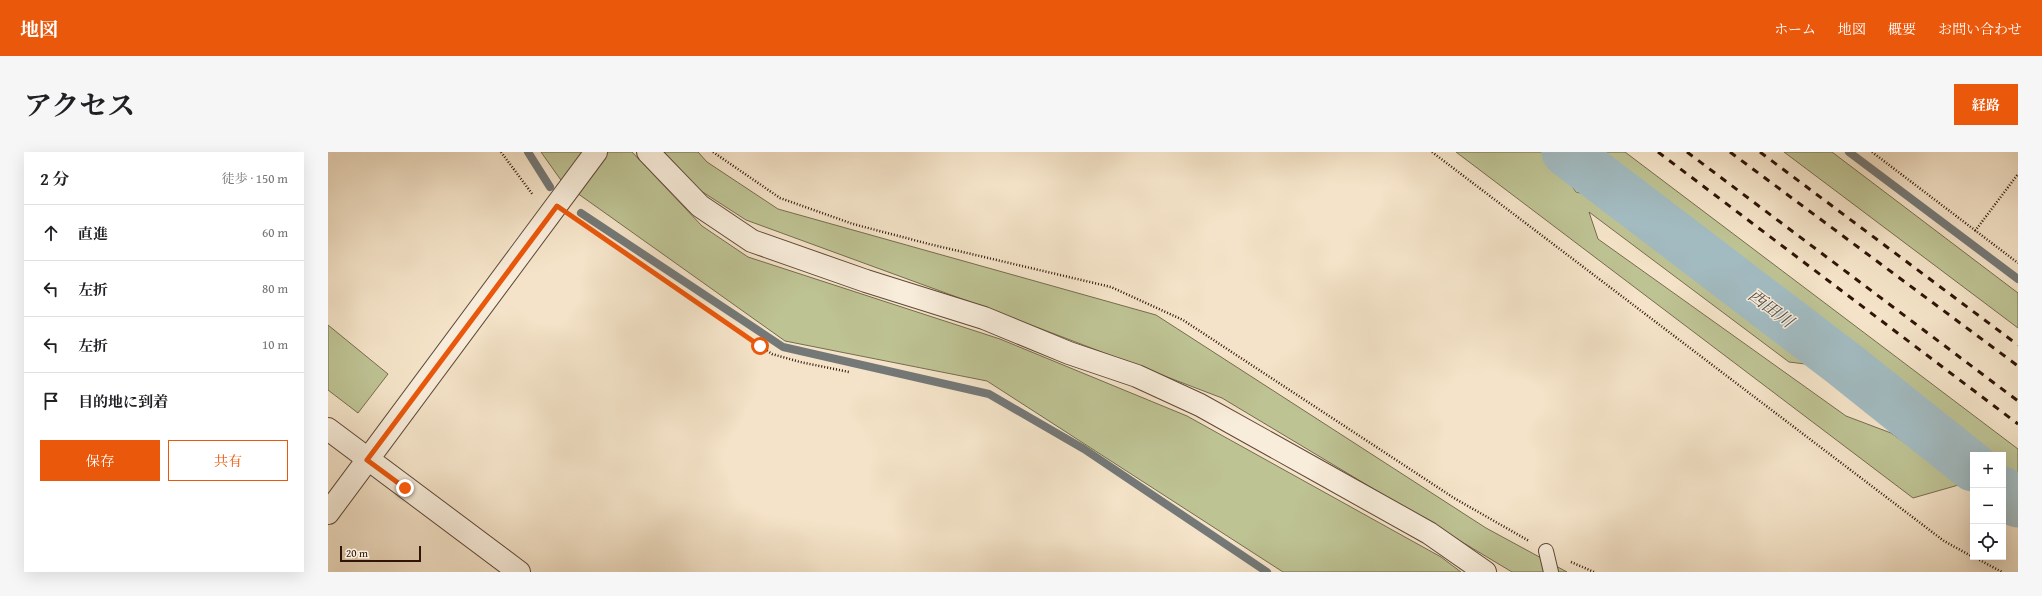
<!DOCTYPE html>
<html lang="ja">
<meta charset="utf-8">
<style>
body{margin:0;font-family:"Gentium Book Plus","Noto Serif JP",serif;background:#f6f6f6;color:#202124}
.controls{position:absolute;right:12px;bottom:12px;display:grid;overflow:hidden;border-radius:0px;box-shadow:0 4px 16px #0002}
.controls button{width:36px;height:36px;display:grid;place-items:center;padding:0;border:0;border-bottom:1px solid #e0e0e0;background:#fff;color:#202124;font:20px sans-serif}
.scale{position:absolute;left:12px;bottom:10px;width:81px;box-sizing:border-box;padding-left:4px;border:2px solid #301408;border-top:0;font-size:11px;line-height:14px;white-space:nowrap;color:#301408;-webkit-text-stroke:3px #f8eddb;paint-order:stroke}
.stop{position:absolute;width:12px;height:12px;margin:-9px;border:3px solid #ea580c;border-radius:50%;background:#fff}
.stop.end{background:#ea580c;border-color:#fff;box-shadow:0 1px 4px #0008}
.list{margin:0;padding:0;list-style:none}
h2{display:flex;justify-content:space-between;align-items:center;height:52px;margin:0;padding:0 16px;font-size:17px}
h2 small{font-size:13px;font-weight:400;color:#757577}
.list li{display:grid;grid-template-columns:26px 1fr auto;gap:12px;align-items:center;box-sizing:border-box;height:56px;padding:0 16px;border-top:1px solid #e0e0e0}
.list b{display:block;font-size:15px;white-space:nowrap}
.list em{font-size:13px;font-style:normal;color:#757577}
.actions{display:flex;gap:8px;padding:12px 16px}
.actions a{flex:1;padding:9px 0;border:1px solid #ea580c;border-radius:0px;text-align:center;font-size:14px;color:#ea580c}
.actions .main{background:#ea580c;color:#fff}
.icon{flex:none;width:22px;height:22px;fill:none;stroke:currentColor;stroke-width:2;stroke-linecap:round;stroke-linejoin:round}
.map{position:relative;flex:none;width:1690px;height:420px;overflow:hidden;border-radius:0px}
header{display:flex;align-items:center;gap:24px;box-sizing:border-box;height:56px;padding:0 20px;background:#ea580c;color:#fff}
header strong{font-size:19px}
nav{display:flex;gap:22px;margin-inline-start:auto;font-size:14px}
.intro{display:flex;align-items:center;justify-content:space-between;box-sizing:border-box;height:96px;padding:0 24px}
h1{margin:0;font-size:28px}
.button{padding:10px 18px;border-radius:0px;background:#ea580c;color:#fff;font-size:14px;font-weight:700}
main{display:flex;gap:24px;padding:0 24px}
aside{flex:1;background:#fff;border-radius:0px;box-shadow:0 4px 16px #0002}
.map>svg:first-child{display:block}
</style>
<header>
<strong>地図</strong>
<nav><a>ホーム</a><a>地図</a><a>概要</a><a>お問い合わせ</a></nav>
</header>
<div class="intro"><h1>アクセス</h1><a class="button">経路</a></div>
<main>
<aside>
<h2>2 分<small>徒歩 · 150 m</small></h2>
<ul class="list">
<li><svg class="icon" aria-label="ahead" viewBox="0 0 24 24"><path d="M12 20V5M6 11l6-6 6 6"/></svg><div><b>直進</b></div><em>60 m</em></li>
<li><svg class="icon" aria-label="left" viewBox="0 0 24 24"><path d="M17 20v-9H6M10 6l-5 5 5 5"/></svg><div><b>左折</b></div><em>80 m</em></li>
<li><svg class="icon" aria-label="left" viewBox="0 0 24 24"><path d="M17 20v-9H6M10 6l-5 5 5 5"/></svg><div><b>左折</b></div><em>10 m</em></li>
<li><svg class="icon" aria-label="arrive" viewBox="0 0 24 24"><path d="M6 21V4h12l-3 4 3 4H6"/></svg><div><b>目的地に到着</b></div></li>
</ul>
<div class="actions"><a class="main">保存</a><a>共有</a></div>
</aside>
<div class="map">
<svg width="1690" height="420" viewBox="0 0 1690 420">
<rect width="100%" height="100%" fill="#f4e3c8"/>
<filter id="stains"><feTurbulence type="fractalNoise" baseFrequency=".005" numOctaves="4"/><feColorMatrix values="0 0 0 0 .2 0 0 0 0 .09 0 0 0 0 .02 0 0 0 .5 -.17"/></filter>
<radialGradient id="worn" r=".72"><stop offset=".6" stop-color="#630" stop-opacity="0"/><stop offset="1" stop-color="#630" stop-opacity=".3"/></radialGradient>
<path fill="#bec394" stroke="#776c4e" d="M213,0H304L374,74L420,105L672,187L859,264L1113,405L1133,420H955L659,229L457,189L235,31Z
M336,0H370L379,10L450,57L828,163L1158,376L1239,420H1184L894,246L656,155L418,68L370,37Z
M1128,0H1220L1248,40L1291,50L1509,216L1461,210L1261,60L1270,87L1518,264L1563,281L1634,332L1585,346Z
M1262,0H1297L1690,297V324L1675,313V303H1662Z
M1456,0H1504L1690,141V176Z
M0,173L60,222L30,261L0,238Z"/>
<g fill="none" stroke-linecap="round" stroke-linejoin="round">
<path stroke="#747877" stroke-width="8" d="M200,0L222,35
M1521,0L1690,127
M253,61L455,195L661,242L756,297L939,420"/>
<path stroke="#a2bbc1" stroke-width="49" d="M1238,0L1516,212L1645,315
M1675,339L1690,351"/>
<defs>
<path id="service" d="M1218,399L1223,420"/>
<path id="minor" d="M320,0L372,54L424,89L538,129L656,166L741,201L809,224L872,253L992,320L1101,381L1157,420
M0,277L191,420
M0,361L268,0"/>
</defs>
<use href="#service" stroke="#614838" stroke-width="16"/>
<use href="#minor" stroke="#614838" stroke-width="24"/>
<path stroke="#301408" stroke-width="2.5" stroke-dasharray="1 2" stroke-linecap="butt" d="M173,0L205,43
M385,0L452,46L525,72L601,92L783,135L855,168L1126,346L1201,389
M1104,0L1616,389L1645,405
M1544,0L1690,111
M249,67L444,202L472,210L521,220
M1647,79L1690,22
M1646,405L1674,420
M1243,410L1266,420"/>
<use href="#service" stroke="#f8eddb" stroke-width="14"/>
<use href="#minor" stroke="#f8eddb" stroke-width="22"/>
<path stroke="#301408" stroke-width="3" stroke-dasharray="7 7" stroke-linecap="butt" d="M1330,0L1690,272
M1359,0L1690,249
M1402,0L1690,214
M1432,0L1690,193"/>
</g>
<g fill="none" stroke-linecap="round" stroke-linejoin="round">
<path stroke="#ea580c" stroke-width="5" d="M77,336L39,308L229,54L432,194"/>
</g>
<g text-anchor="middle" stroke-width="3" stroke-linejoin="round" paint-order="stroke">
<g font-size="17" font-style="italic" fill="#584e49" stroke="#f8eddb">
<text transform="translate(1443 156) rotate(37)" y="6">西田川</text>
</g>
</g>
<rect width="100%" height="100%" filter="url(#stains)"/>
<rect width="100%" height="100%" fill="url(#worn)"/>
</svg>
<div class="controls">
<button>+</button>
<button>−</button>
<button><svg class="icon" aria-label="locate" viewBox="0 0 24 24"><circle cx="12" cy="12" r="6"/><path d="M12 2v4M12 18v4M2 12h4M18 12h4"/></svg></button>
</div>
<div class="scale">20 m</div>
<div class="stop" style="left:432px;top:194px"></div>
<div class="stop end" style="left:77px;top:336px"></div>
</div>
</main>
